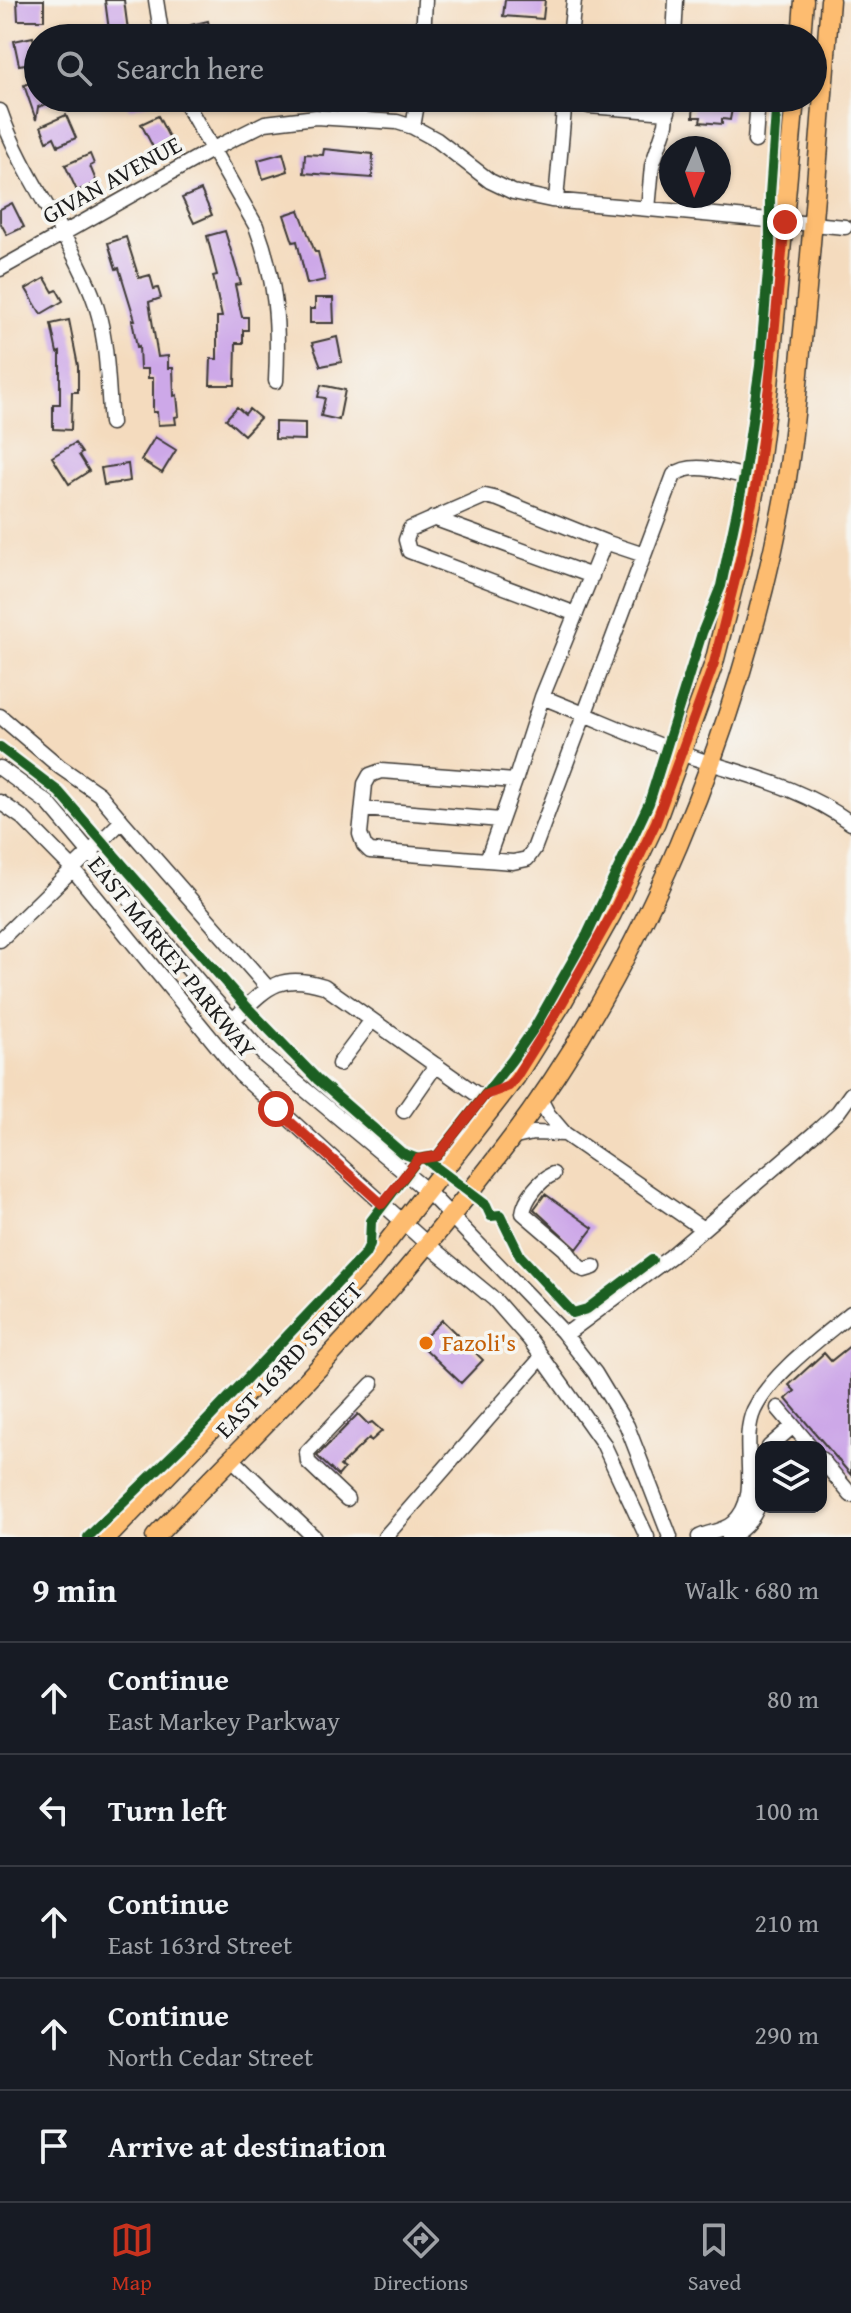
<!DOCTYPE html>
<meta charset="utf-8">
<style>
body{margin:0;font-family:"Gentium Book Plus",serif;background:#242831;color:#f1f3f6}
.controls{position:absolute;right:24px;bottom:24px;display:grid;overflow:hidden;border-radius:16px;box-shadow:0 2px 6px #0004}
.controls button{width:72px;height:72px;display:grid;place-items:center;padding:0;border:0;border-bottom:2px solid #363941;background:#171b24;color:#f1f3f6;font:40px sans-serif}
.compass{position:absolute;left:659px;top:136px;width:72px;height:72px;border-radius:50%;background:#171b24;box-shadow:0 2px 6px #0004;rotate:182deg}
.stop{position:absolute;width:24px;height:24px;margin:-18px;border:6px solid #c8321e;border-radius:50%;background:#fff}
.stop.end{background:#c8321e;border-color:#fff;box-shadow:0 2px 8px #0008}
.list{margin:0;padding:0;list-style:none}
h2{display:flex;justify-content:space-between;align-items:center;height:104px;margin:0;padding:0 32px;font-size:34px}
h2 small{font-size:26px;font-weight:400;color:#9ea1a6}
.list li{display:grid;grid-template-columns:52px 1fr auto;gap:24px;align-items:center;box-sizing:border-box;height:112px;padding:0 32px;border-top:2px solid #363941}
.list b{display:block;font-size:30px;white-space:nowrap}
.list p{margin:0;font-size:26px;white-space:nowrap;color:#9ea1a6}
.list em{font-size:26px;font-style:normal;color:#9ea1a6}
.icon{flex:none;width:44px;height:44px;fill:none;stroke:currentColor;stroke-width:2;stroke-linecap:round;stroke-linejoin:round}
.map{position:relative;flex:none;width:851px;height:1537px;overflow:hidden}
.search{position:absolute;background:#171b24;box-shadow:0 2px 6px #0004;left:24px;right:24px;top:24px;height:88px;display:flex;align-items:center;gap:20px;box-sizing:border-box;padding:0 28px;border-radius:44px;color:#9ea1a6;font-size:30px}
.sheet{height:664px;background:#171b24}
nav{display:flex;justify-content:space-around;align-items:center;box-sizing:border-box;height:112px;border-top:2px solid #363941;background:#171b24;font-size:22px;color:#9ea1a6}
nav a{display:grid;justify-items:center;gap:4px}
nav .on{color:#c8321e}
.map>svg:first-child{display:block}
</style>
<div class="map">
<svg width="851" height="1537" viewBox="0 0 851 1537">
<rect width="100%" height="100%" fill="#f6f6f2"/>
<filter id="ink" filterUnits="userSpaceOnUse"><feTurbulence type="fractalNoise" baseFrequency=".0125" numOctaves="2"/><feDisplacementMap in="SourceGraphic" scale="16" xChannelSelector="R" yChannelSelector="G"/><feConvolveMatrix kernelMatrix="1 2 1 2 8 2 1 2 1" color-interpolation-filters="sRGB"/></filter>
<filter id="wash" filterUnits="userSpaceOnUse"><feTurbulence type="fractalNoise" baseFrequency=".006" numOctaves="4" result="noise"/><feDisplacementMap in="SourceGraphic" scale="32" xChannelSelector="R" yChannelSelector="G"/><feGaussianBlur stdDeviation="1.8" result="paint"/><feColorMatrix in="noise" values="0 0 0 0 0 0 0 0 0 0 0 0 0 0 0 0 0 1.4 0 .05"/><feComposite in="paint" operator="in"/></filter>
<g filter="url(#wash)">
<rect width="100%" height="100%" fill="#f4dbbe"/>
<g id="blocks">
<path fill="#cda8e8" d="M17,0H44V20H18Z
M105,0H124L129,38H110Z
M505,0H545L543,19L503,16Z
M208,21L212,38H195L191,25Z
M33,37L38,62L19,65L14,41Z
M38,80V98H58L59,100L38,107L36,120L24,85Z
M125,98H157L158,100L129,109Z
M694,98H734L730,120L722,119V124L700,122L701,117H693Z
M66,115L76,138L58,146L54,137L47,141L41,126Z
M158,116L171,141L154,149L141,124Z
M324,149L373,154L372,178L304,173L305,154L323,155Z
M283,153L288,171L263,179L258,160Z
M90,154L94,164L90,166L97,183L77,191L65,165Z
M201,190L212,215L194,223L182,198Z
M12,203L24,227L7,235L0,222V209Z
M299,210L315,252H318L325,280L307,284L297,241L293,242L284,215Z
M225,231L241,284L235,285L242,317H248V330H243V343H236L235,385H210L211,359H217V317H222L213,276L217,275L207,236Z
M126,237L139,278L150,275L154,289L158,288L161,298L149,302L158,357L168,356V368H173L174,396L177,395L179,416L175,417L176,424L158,425L157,412H153V378H148V369H140L139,346L137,347L132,320H135L119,268L116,269L108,243Z
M45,278L53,292L57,290L63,301L41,314L26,289Z
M315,298H333L334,323H310V309H315Z
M69,320L78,366V392H72L71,430L53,429V404H60V352L57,353L51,324Z
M337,337L342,362L321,366L312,343Z
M321,385L345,390L339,420L321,416L325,398L318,397Z
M237,407L245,414L249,409L260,418L244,435L226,419Z
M275,422L305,423V440L275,439Z
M155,437L176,450L162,473L141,460Z
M75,443L82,453L79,455L89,471L69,484L52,457Z
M128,464L130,481L104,485L101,468Z
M545,1194L593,1228L577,1249L534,1209Z
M442,1320L483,1360L461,1383L419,1343Z
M851,1345V1475L786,1399L795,1391L789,1385L824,1353L831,1361Z
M358,1414L368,1424L372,1422L382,1431L371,1441L369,1438L340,1466L344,1469L338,1476L317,1456Z"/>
</g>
</g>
<g filter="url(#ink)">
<use href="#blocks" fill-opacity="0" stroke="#3c3934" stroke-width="2"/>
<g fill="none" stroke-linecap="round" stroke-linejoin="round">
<defs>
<path id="minor" d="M156,0L162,38
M423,38L425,0
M570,38L574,0
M674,38L676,0
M183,98L256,226C276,280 279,323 276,381
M589,98V106L668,112
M0,111C22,176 67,230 92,294C108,334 107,380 111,423
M413,127L418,98
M755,141L758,98
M556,200L565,98
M648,209L652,166L666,124L669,98
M0,269L211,150L265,123L316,117L397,122L413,127L437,140L490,181L513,192L551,200L845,227
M433,518L592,576
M644,555L605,542L542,697L515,781L381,771L370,775L365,784L360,834L364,845L370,851L513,862L527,859L534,849L674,475C694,459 733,475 757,479
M576,614L409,551L406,540L410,529L485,496L498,499L605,542
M542,697C588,715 634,736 680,753C742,775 795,783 851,823
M0,716L60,767L99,794L122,821
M0,768L48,803L211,996L266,1057L427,1191L562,1331L595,1373L627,1426L670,1537
M0,802L23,818L72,868L241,1075L426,1243L494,1299L530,1340L603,1443L647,1537
M363,809L501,820
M487,860L515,781
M0,940L122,821L268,988
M233,1020C265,990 277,971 324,986L475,1093L485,1095L509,1086
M339,1064L372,1020
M539,1097L548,1114L565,1134L703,1229L670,1257L565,1335
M404,1111L436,1065
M511,1138L533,1133L565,1134
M553,1174C540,1180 525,1198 523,1213L565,1249L578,1266L584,1270L594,1267
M703,1229L817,1131L838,1112L851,1094
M778,1408L811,1447
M769,1447L793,1426
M231,1458L314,1537
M821,1459L851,1495
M347,1499L308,1462L307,1452L372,1384
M385,1537L542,1357
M699,1537C710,1532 724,1531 733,1523C764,1496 738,1445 754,1410C772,1373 820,1339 851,1313
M729,1537C746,1529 757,1514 761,1496"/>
<path id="major" d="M801,38L804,0
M108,1537L367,1268L516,1077L561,1005L612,914L656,822L714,663L741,556L757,479L769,386L795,98
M155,1537C226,1463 299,1392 366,1316C413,1264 462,1203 505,1147C644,965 736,736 781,512C793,453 797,391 803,331C814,220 822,110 830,0"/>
</defs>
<use href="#minor" stroke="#3c3934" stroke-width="17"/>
<use href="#major" stroke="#3c3934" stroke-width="21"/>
<use href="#minor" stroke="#fff" stroke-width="14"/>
<use href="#major" stroke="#fdbc6f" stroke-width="18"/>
<defs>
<path id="cycleway" d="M0,747L59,792L247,1007L318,1080L402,1153L418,1159L437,1156L512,1060L535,1027L587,935L649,803L702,633L721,586L744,477L760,366L770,248V195L777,98
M425,1159L486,1205L491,1216L500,1215L520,1256L573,1313L587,1309L652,1260
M88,1537L194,1434L365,1254L370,1244L371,1221L418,1159"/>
</defs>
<use href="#cycleway" stroke="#f6f6f2" stroke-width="15"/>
<use href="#cycleway" stroke="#1b5e20" stroke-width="10"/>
</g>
</g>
<g fill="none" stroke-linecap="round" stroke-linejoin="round" filter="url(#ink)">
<path stroke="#c8321e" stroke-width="10" d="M276,1109L382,1204L418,1159L437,1156L485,1095L509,1086L516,1077L561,1005L612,914L656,822L714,663L741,556L757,479L769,386L785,222"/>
</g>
<circle fill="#e8710a" stroke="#f6f6f2" stroke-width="3" cx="426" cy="1343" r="8"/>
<g text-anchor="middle" stroke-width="7" stroke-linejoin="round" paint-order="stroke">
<g font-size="24" fill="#1c1c1c" stroke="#f6f6f2">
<text transform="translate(112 180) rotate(-29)" y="8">GIVAN AVENUE</text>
<text transform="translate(172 957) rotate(51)" y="8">EAST MARKEY PARKWAY</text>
<text transform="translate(289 1360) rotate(-47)" y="8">EAST 163RD STREET</text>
</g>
<g font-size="24" fill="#c56008" stroke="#f6f6f2" text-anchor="start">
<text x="442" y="1351">Fazoli's</text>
</g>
</g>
</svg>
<div class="controls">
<button><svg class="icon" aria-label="layers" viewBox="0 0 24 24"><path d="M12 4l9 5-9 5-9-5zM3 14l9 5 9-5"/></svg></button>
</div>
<svg class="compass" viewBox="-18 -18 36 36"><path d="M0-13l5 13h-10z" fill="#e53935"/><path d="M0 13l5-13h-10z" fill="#9ea1a6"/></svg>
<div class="stop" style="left:276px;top:1109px"></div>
<div class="stop end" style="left:785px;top:222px"></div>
<div class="search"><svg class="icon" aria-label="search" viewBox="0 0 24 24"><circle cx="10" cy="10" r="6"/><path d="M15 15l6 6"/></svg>Search here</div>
</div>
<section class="sheet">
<h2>9 min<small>Walk · 680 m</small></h2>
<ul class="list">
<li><svg class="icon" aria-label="ahead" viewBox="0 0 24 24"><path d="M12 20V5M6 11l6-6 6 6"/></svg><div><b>Continue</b><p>East Markey Parkway</p></div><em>80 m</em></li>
<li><svg class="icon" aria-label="left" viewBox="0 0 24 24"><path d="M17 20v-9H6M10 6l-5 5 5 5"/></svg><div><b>Turn left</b></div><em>100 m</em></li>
<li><svg class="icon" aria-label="ahead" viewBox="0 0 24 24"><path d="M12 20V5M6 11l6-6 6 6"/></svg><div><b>Continue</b><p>East 163rd Street</p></div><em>210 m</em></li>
<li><svg class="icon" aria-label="ahead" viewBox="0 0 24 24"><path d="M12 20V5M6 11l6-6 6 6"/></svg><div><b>Continue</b><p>North Cedar Street</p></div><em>290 m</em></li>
<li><svg class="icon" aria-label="arrive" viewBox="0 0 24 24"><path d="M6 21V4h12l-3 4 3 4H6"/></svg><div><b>Arrive at destination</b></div></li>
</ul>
</section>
<nav>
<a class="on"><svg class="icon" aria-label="map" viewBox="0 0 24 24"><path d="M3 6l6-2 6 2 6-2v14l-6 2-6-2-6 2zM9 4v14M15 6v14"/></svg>Map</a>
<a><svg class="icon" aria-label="directions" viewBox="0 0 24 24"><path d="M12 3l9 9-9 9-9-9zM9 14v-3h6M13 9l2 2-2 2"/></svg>Directions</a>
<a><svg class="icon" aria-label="saved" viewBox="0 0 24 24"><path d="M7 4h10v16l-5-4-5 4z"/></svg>Saved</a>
</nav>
